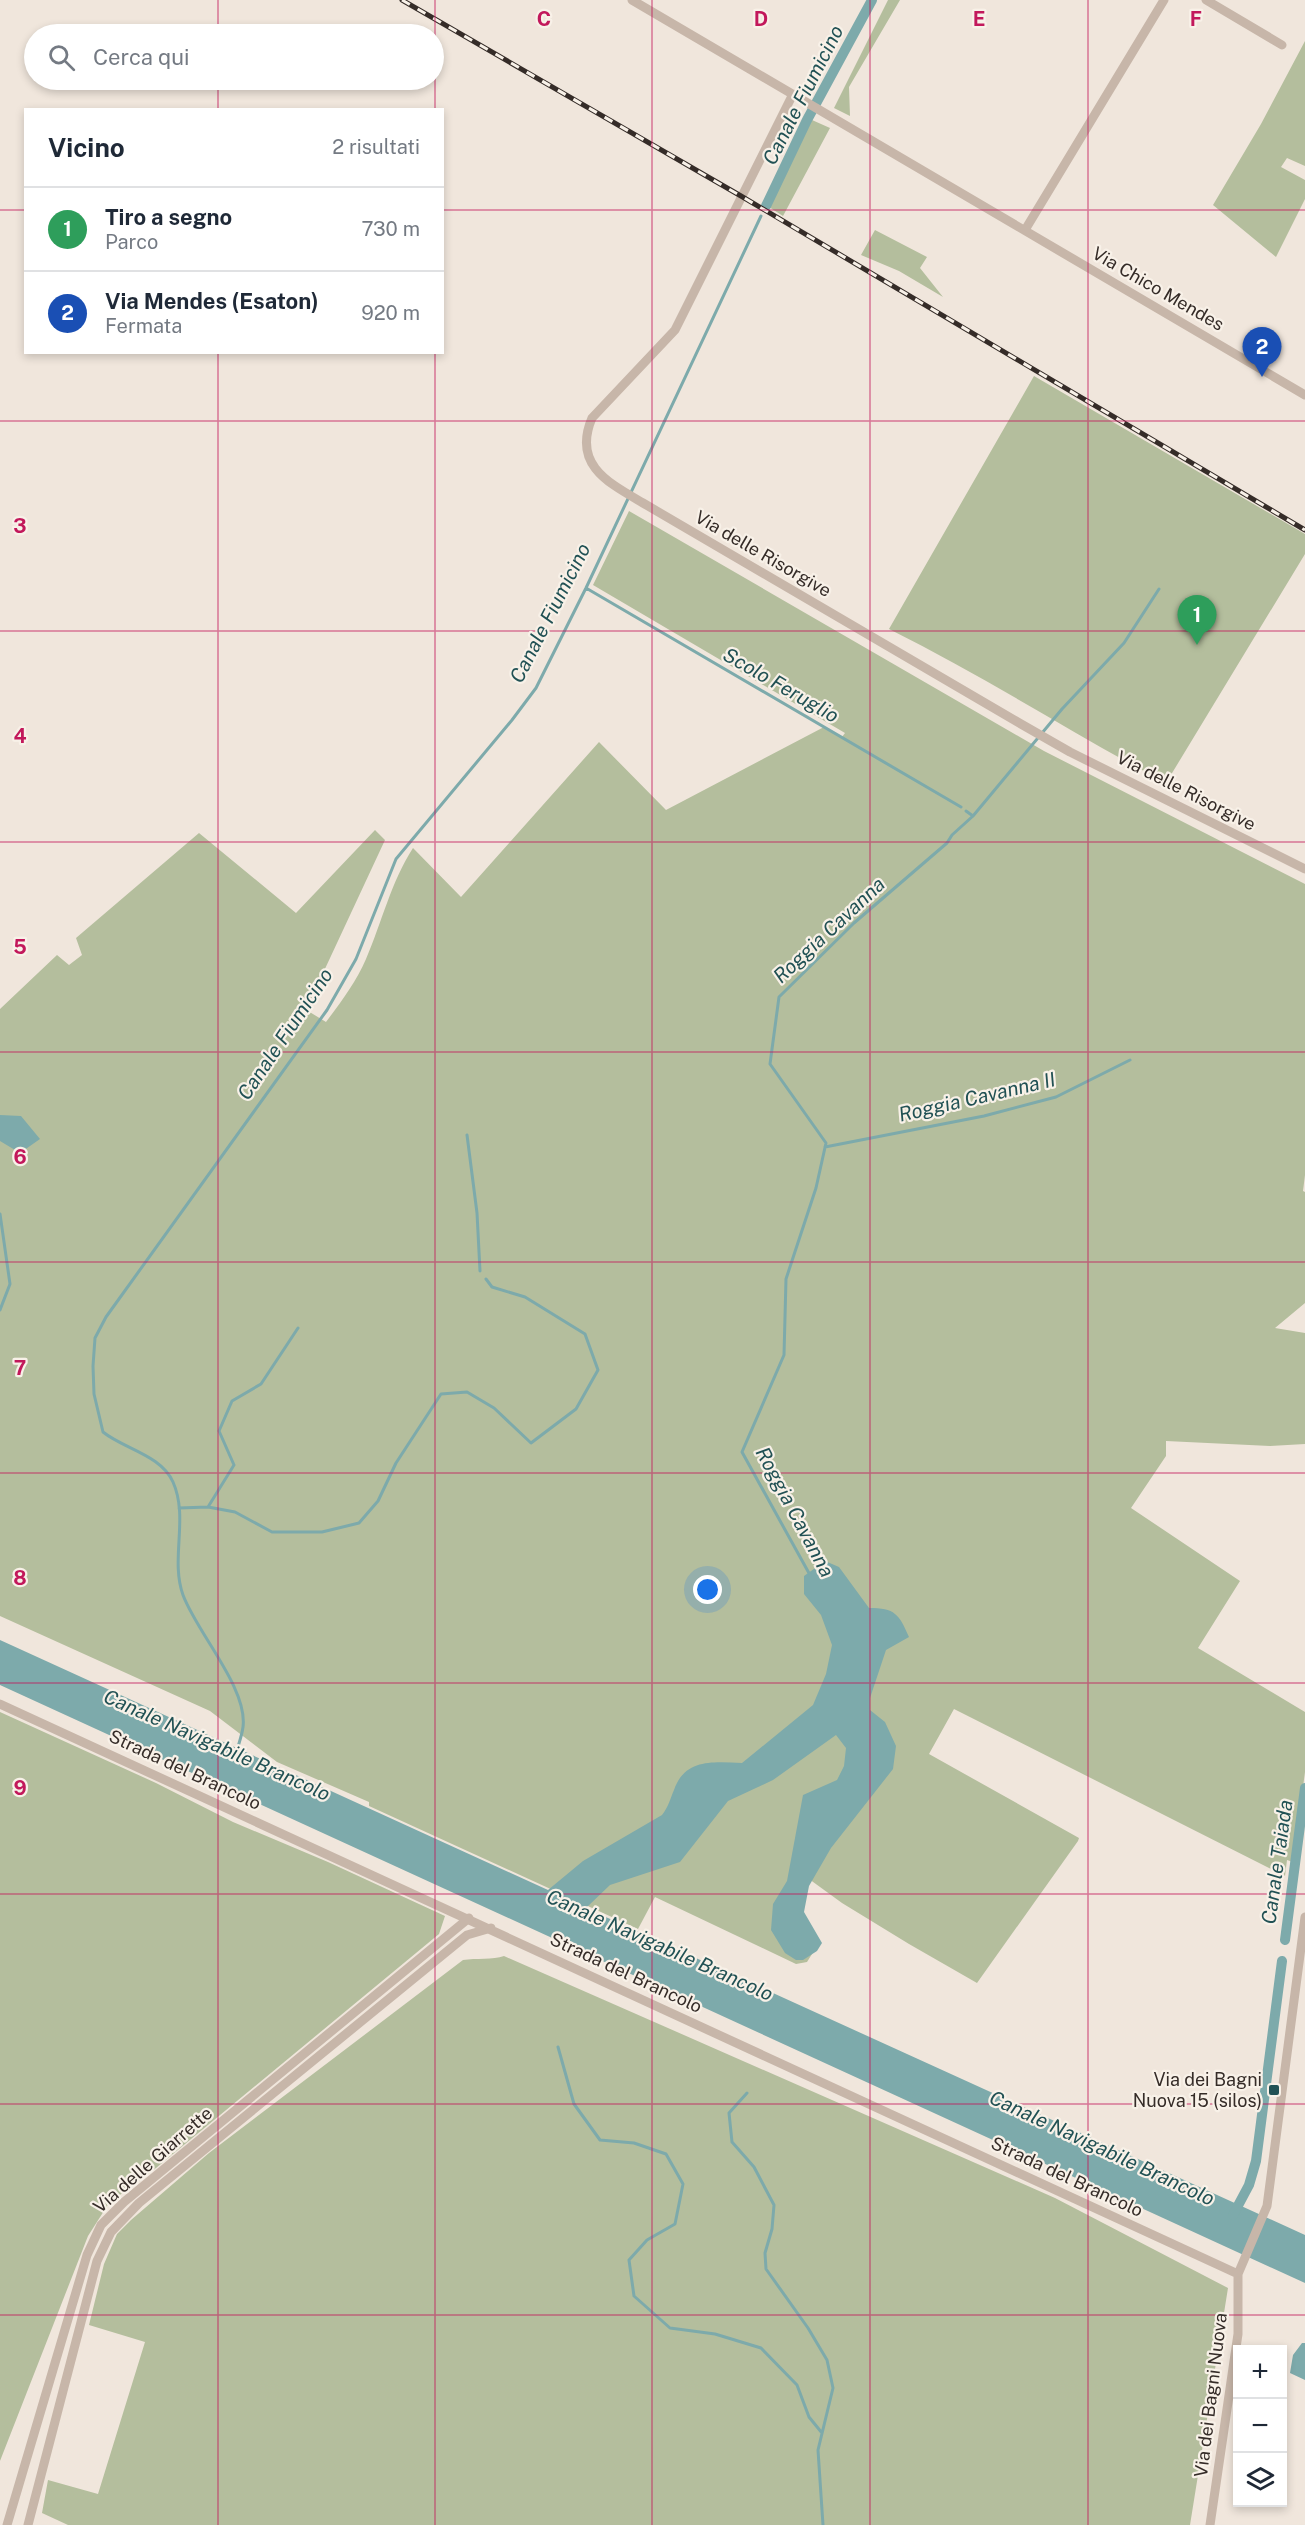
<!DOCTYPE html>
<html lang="it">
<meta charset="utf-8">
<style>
body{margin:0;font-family:"Public Sans",sans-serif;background:#f2f2f3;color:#1f2937}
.controls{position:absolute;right:18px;bottom:18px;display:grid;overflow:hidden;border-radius:0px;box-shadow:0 3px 9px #0003}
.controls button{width:54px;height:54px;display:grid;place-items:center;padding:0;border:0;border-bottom:2px solid #e0e1e3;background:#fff;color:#1f2937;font:30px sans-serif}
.you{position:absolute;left:708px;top:1590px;width:21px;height:21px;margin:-15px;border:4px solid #fff;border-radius:50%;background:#1a73e8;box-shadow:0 0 0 9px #1a73e833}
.badge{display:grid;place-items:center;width:39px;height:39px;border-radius:50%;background:#d93025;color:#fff;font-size:20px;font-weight:700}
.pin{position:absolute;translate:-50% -50px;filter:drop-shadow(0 2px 3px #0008)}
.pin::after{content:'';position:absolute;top:32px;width:21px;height:18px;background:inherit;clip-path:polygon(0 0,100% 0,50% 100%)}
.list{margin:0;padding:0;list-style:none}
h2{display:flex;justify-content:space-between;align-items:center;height:78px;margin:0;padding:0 24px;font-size:26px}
h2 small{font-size:20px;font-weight:400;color:#747a83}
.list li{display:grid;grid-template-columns:39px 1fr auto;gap:18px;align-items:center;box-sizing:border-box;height:84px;padding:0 24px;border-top:2px solid #e0e1e3}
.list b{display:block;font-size:22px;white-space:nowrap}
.list p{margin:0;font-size:20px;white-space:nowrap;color:#747a83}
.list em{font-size:20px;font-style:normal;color:#747a83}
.icon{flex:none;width:33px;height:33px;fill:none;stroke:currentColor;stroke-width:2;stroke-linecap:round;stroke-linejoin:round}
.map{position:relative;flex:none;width:1305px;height:2525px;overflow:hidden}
.search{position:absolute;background:#fff;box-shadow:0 3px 9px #0003;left:24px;top:24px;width:420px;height:66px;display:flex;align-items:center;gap:15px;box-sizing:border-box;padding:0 21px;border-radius:33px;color:#747a83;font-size:22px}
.panel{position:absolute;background:#fff;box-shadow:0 3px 9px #0003;left:24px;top:108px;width:420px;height:246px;border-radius:0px}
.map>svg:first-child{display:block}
</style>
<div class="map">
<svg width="1305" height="2525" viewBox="0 0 1305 2525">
<rect width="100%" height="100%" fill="#f0e6dc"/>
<path fill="#b4be9d" d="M888,0H900L849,87L850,116L834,108Z
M1305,41V166L1287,158L1281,167L1305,180V199L1276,257L1213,205L1261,124Z
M812,120L830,128L783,216L769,207Z
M875,230L927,257L920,268L943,297L899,271L861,255Z
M1034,376L1305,534V554L1166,783C1073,734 984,676 889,629Z
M629,511L1044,751L1305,884V1175L1303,1191L1305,1192V1303L1275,1328L1305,1333V1444L1270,1446L1166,1441V1456L1131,1508L1240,1581L1198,1648L1305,1712V1772L1293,1862L1287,1860L1285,1876L954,1709L929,1754L1079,1838L1078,1841L977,1983L909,1944L842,1903L809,1879L796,1899L812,1954L807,1962L796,1964L655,1897L638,1929L369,1806V1802L277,1762L210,1711L0,1616V1009L57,955L69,965L82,955L76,938L199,833L296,913L375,830L385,840L310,1001L302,1011H308L326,1022C341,1002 356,982 366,959C382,922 391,882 413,848L461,897L599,742L666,810L824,727L842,737L845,733L593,585Z
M0,1712L156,1783L233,1822L328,1862L445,1916L439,1934L156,2168L109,2203L88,2236L0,2461Z
M504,1956L1055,2198L1228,2288L1190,2525H68L42,2513L48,2480L98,2494L145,2342L89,2325L104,2264L117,2234L131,2220L209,2153L463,1960C476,1958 493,1960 504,1956Z"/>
<path fill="#7daaab" d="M0,1115L21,1116L40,1139L20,1153L0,1141Z
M825,1561L839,1567L869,1608C895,1608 899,1614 909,1637L886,1650L870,1698V1710L885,1722L896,1746L893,1769L831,1848L809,1886L804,1912L822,1943L817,1951L803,1960H796L785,1953L771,1930L773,1904L787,1881L803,1795L837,1780L844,1766L846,1748L836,1735L773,1780L728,1801L680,1862L610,1885L586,1908L1305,2235V2283L0,1685V1640L548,1890L583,1861L662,1815C669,1806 670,1799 674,1790C685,1758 714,1762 742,1763L813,1705L826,1674L832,1645L821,1615L804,1594V1576Z
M1302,2343H1305V2380L1290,2373L1293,2355Z"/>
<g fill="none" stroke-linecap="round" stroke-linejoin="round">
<path stroke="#7daaab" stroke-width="3" d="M586,588L961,807
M973,816L1062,709L1124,643L1159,589
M467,1135L477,1213L480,1271
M825,1147L984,1116L1056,1097L1130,1060
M0,1214L10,1284L0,1310
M208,1507L234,1465L219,1431L232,1401L261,1384L298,1328
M179,1508L208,1507L235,1512L272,1532H322L359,1523L378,1501L396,1463L441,1394L467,1392L494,1408L531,1443L576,1409L598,1370L585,1334L525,1297L492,1287L486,1279
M810,1575L742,1452L784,1355L786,1279L816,1188L826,1143L770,1064L779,997L854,923L947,843L952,835L973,816L966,811
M237,1750C239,1743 242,1735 243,1727C248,1688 197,1633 183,1595C170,1559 189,1518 173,1482C161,1455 124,1449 103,1432L94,1394L93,1366L95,1338L106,1317L327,1010L356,959L396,859L512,720L536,688L586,588L761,216
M558,2047L574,2104L600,2140L634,2143L666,2154L683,2184L675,2224L647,2240L629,2260L634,2296L670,2328L715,2334L761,2348L797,2385L809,2417L822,2433
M747,2093L729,2113L732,2142L754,2167L774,2205L772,2229L765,2253L766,2269L808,2328L827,2360L833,2388L818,2450L823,2525"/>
<path stroke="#7daaab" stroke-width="10" d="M766,206L807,120L872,0
M1285,1940L1305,1788
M1233,2215L1249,2185L1256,2161L1282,1961"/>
<path stroke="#c7b6a9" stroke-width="9" d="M632,0L1305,395
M1206,0L1282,45
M793,94L675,330L592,418C572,465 609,483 643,503L1021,724L1070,752L1305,869
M1025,230L1164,0
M0,1704L1238,2274
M7,2525L87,2255L101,2225L124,2202L469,1918
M28,2525L97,2261L111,2232L139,2203L467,1935L491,1928
M1210,2525L1238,2334V2274L1267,2206L1305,1917"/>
<defs>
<path id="rail" d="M402,0L741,196L1305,530"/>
</defs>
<use href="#rail" stroke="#352c28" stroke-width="5"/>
<use href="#rail" stroke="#f8f1e8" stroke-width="3" stroke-dasharray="9" stroke-linecap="butt"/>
</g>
<path fill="none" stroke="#c2185b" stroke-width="1.5" stroke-opacity="0.55" d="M218,0V34M435,0V110M652,0V2525M870,0V2525M1088,0V2525M218,80V110M0,210H26M442,210H1305M218,352V2525M435,352V2525M0,421H1305M0,631H1305M0,842H1305M0,1052H1305M0,1262H1305M0,1473H1305M0,1683H1305M0,1894H1305M0,2104H1305M0,2315H1305"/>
<rect fill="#215154" stroke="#f8f1e8" stroke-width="2" x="1268" y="2084" width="12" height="12" rx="3"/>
<g text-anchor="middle" stroke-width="4.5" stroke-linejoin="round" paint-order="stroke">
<g font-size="18" fill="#352c28" stroke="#f8f1e8">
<text transform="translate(1158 289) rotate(30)" y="6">Via Chico Mendes</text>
<text transform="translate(763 554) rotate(30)" y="6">Via delle Risorgive</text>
<text transform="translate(1186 791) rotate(27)" y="6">Via delle Risorgive</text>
<text transform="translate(185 1770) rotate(25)" y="6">Strada del Brancolo</text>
<text transform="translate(626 1973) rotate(25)" y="6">Strada del Brancolo</text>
<text transform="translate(153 2160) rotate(-41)" y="6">Via delle Giarrette</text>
<text transform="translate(1067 2177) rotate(25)" y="6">Strada del Brancolo</text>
<text transform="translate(1211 2395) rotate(-83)" y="6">Via dei Bagni Nuova</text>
</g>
<g font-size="18" fill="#352c28" stroke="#f8f1e8" text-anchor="end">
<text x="1262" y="2086">Via dei Bagni<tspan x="1262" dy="21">Nuova 15 (silos)</tspan></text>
</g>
<g font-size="20" font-style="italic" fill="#215154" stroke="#f8f1e8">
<text transform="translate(803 95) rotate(-63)" y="7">Canale Fiumicino</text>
<text transform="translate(550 613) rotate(-63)" y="7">Canale Fiumicino</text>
<text transform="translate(781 685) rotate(30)" y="7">Scolo Feruglio</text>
<text transform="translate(829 930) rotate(-43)" y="7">Roggia Cavanna</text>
<text transform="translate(285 1034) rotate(-56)" y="7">Canale Fiumicino</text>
<text transform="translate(977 1097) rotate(-13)" y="7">Roggia Cavanna II</text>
<text transform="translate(795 1512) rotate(62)" y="7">Roggia Cavanna</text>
<text transform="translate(217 1745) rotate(24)" y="7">Canale Navigabile Brancolo</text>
<text transform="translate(1277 1862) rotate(-82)" y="7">Canale Taiada</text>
<text transform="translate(660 1945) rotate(24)" y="7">Canale Navigabile Brancolo</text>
<text transform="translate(1102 2148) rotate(25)" y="7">Canale Navigabile Brancolo</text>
</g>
</g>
<g font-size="20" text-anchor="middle" font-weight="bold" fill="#c2185b" stroke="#f8f1e8" stroke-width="4.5" stroke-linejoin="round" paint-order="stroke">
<text x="544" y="26">C</text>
<text x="761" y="26">D</text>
<text x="979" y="26">E</text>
<text x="1196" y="26">F</text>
<text x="20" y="533">3</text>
<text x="20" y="743">4</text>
<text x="20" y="954">5</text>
<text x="20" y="1164">6</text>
<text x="20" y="1375">7</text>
<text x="20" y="1585">8</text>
<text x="20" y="1795">9</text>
</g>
</svg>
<div class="controls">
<button>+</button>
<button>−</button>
<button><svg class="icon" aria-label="layers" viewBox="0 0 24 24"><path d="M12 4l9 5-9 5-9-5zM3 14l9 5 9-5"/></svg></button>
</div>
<div class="you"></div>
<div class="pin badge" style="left:1197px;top:645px;background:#2e9e5b">1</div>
<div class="pin badge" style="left:1262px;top:377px;background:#1a4fb4">2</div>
<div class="search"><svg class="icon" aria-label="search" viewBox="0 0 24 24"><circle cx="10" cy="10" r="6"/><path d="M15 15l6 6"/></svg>Cerca qui</div>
<section class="panel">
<h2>Vicino<small>2 risultati</small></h2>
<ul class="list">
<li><span class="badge" style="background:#2e9e5b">1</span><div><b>Tiro a segno</b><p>Parco</p></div><em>730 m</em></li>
<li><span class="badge" style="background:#1a4fb4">2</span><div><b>Via Mendes (Esaton)</b><p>Fermata</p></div><em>920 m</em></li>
</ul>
</section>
</div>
